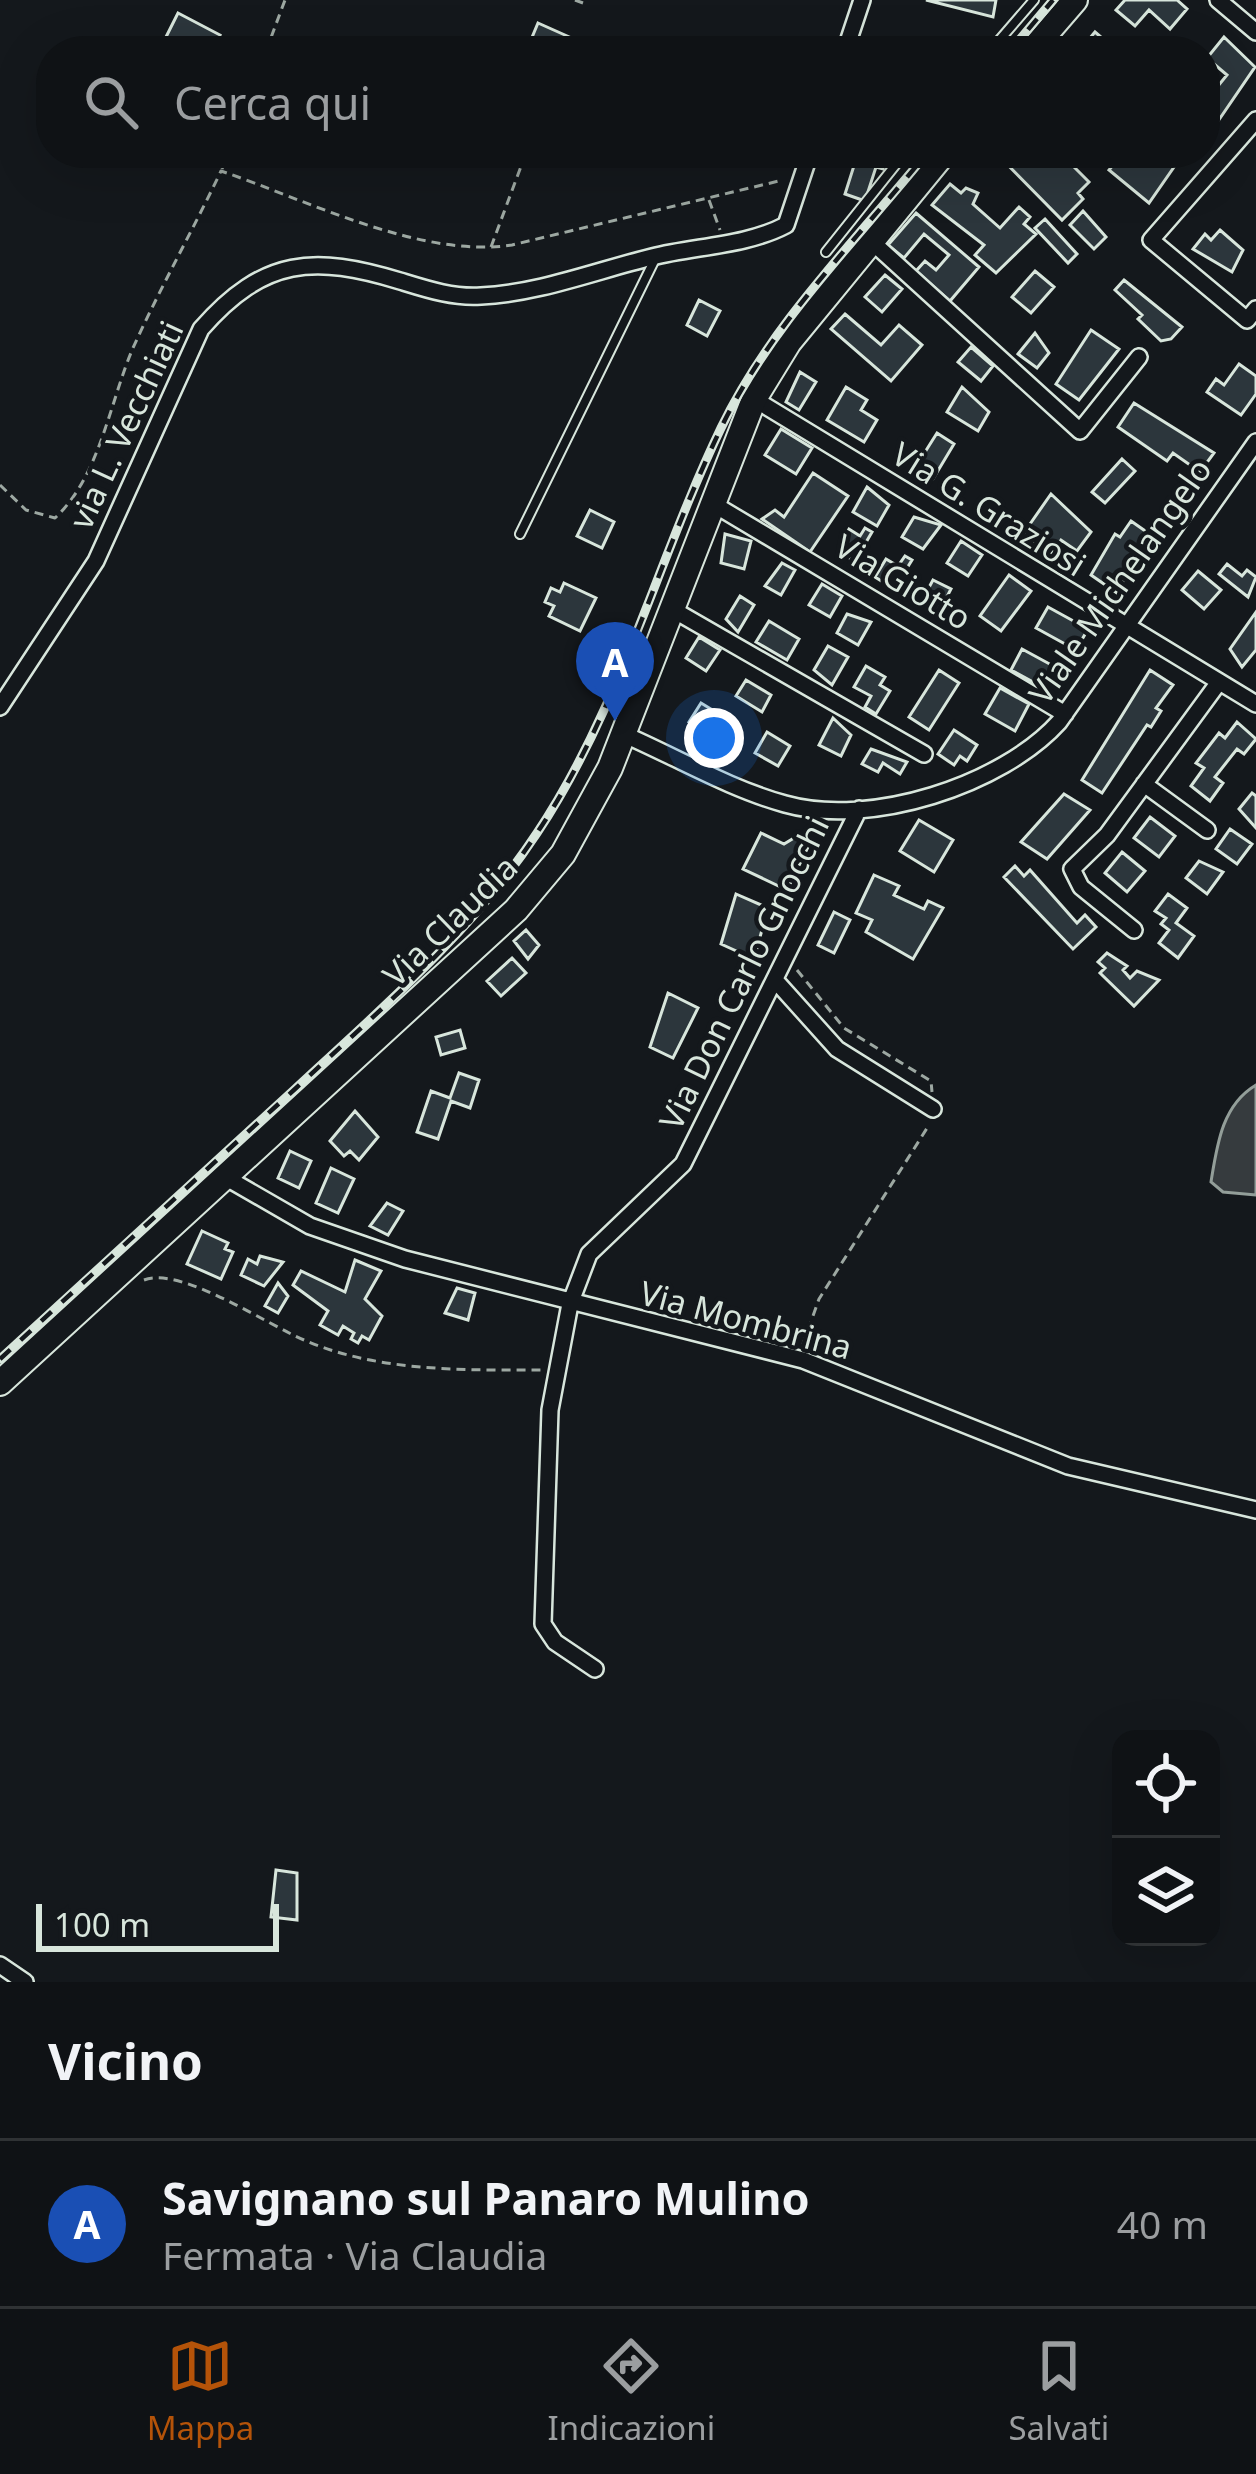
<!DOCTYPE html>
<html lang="it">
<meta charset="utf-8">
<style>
body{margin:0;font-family:"Noto Sans",sans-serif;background:#1d2022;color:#f1f3f6}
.controls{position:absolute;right:36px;bottom:36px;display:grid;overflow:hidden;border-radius:24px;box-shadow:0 12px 48px #0002}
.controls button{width:108px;height:108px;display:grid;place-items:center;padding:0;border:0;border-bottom:3px solid #2f3234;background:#0f1215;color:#f1f3f6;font:60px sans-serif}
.scale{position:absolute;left:36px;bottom:30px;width:243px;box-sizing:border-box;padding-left:12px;border:6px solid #d8e6dc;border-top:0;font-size:33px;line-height:42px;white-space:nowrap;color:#d8e6dc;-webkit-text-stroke:9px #14181c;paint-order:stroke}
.you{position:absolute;left:714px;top:738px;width:42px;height:42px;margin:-30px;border:9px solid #fff;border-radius:50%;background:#1a73e8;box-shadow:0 0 0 18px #1a73e833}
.badge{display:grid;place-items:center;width:78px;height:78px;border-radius:50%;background:#b45309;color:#fff;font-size:39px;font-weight:700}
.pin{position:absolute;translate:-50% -99px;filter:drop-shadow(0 3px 6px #0008)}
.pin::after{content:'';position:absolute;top:63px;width:42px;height:36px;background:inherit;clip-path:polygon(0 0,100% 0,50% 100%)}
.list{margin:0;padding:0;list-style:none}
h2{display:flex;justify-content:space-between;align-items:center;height:156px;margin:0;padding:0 48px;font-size:51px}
h2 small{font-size:39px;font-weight:400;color:#9b9ea0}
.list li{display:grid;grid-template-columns:78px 1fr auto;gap:36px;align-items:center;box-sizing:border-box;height:168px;padding:0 48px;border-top:3px solid #2f3234}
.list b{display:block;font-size:45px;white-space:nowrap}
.list p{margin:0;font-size:39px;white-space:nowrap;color:#9b9ea0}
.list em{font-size:39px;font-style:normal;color:#9b9ea0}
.icon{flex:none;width:66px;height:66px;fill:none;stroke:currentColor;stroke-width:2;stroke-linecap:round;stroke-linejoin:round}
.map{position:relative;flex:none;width:1256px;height:1982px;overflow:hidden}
.search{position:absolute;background:#0f1215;box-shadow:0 12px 48px #0002;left:36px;right:36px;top:36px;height:132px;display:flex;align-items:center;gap:30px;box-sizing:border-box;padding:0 42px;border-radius:48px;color:#9b9ea0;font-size:45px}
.sheet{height:324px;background:#0f1215}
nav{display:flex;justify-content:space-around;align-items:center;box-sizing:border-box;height:168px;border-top:3px solid #2f3234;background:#0f1215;font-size:33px;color:#9b9ea0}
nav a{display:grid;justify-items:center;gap:6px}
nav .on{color:#b45309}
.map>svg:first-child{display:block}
</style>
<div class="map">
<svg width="1256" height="1982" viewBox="0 0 1256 1982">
<rect width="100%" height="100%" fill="#14181c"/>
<path fill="#363b3e" stroke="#939e99" stroke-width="3" d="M1256,1085V1195L1223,1192L1211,1182C1217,1145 1222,1105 1256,1085Z"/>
<path fill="#2c363c" stroke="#d8e6dc" stroke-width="3" d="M926,0H996L993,17Z
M1125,0H1177L1187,9L1170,29L1149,10L1135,26L1116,10Z
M178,13L220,35L211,51H182L164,41Z
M538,23L576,40L572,51L528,47Z
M1095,32L1117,51L1080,50Z
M1224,37L1255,67L1214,127L1205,119V102L1227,75L1207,58Z
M858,153L887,155L883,169L876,167L865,201L845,194Z
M996,153H1060L1089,182L1078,193L1083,199L1062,220Z
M1123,153L1139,161L1145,153H1157L1174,167L1149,203L1109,170Z
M950,184L961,193L966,188L978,193L973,204L1000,228L1019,207L1030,217L1024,224L1036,234L996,273L975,255L984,245L932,205Z
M1083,211L1106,237L1094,249L1070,225Z
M916,213L979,267L950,301L916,271L925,261L936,270L949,255L924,234L904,258L888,245Z
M1045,219L1077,254L1068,263L1035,228Z
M1220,230L1243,250L1232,272L1193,249L1205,234L1211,240Z
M1035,271L1054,287L1031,313L1012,297Z
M885,275L902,289L882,312L865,297Z
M1124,280L1182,327L1171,339L1161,341L1138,319L1142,315L1115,290Z
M699,300L720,311L707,336L687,325Z
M845,314L881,345L899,325L922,345L891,381L831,329Z
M1091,330L1119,349L1079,400L1056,384Z
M1035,333L1049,353L1037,368L1018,354Z
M971,347L993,366L981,381L958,362Z
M1239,364L1256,376V394L1241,415L1207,392L1216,379L1224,385Z
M800,372L816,382L799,410L786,402Z
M846,387L867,400L861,410L877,420L864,442L827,420Z
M962,387L989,412L978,431L947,412Z
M1134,403L1214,453L1200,472L1173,453L1167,461L1118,427Z
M781,429L812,448L796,474L765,455Z
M937,433L954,444L933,479L915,468Z
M1122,459L1135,471L1105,503L1092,492Z
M813,473L848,496L810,552L762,519L775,510L784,517Z
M867,487L889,505L877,526L853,512Z
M1051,494L1091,532L1077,551L1061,540L1052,554L1023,534Z
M590,510L614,522L602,548L577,536Z
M914,517L941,525L923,549L902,537Z
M1131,521L1158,540L1147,557L1139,552L1117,593L1091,575L1115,534L1120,537Z
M865,528L872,532L854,563L839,546L849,529L860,536Z
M725,534L751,541L744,569L721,563Z
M961,541L982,555L968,576L947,563Z
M905,556L912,560L894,589L875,577L886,559L898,566Z
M782,563L795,570L781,595L765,586Z
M1227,564L1242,576L1247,570L1256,577L1248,597L1219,574Z
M1198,571L1221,590L1204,609L1182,590Z
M1009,575L1031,591L1001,631L980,616Z
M933,580L951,589L938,614L920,604Z
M564,583L596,598L580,631L549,616L554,606L545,602L551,588L560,592Z
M822,584L842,596L830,617L809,605Z
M740,596L754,605L738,632L726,619Z
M1048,607L1088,629L1076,650L1036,628Z
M1256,612V650L1242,667L1230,649Z
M847,614L871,622L858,645L837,633Z
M769,621L799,639L787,660L756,642Z
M699,637L720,650L706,671L686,658Z
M828,646L848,657L832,685L814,670Z
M1022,649L1057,668L1046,689L1011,670Z
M866,666L885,677L880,685L890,691L876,714L865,707L871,696L854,687Z
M939,670L959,683L929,730L909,717Z
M1150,670L1173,685L1156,708L1161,711L1151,727L1147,725L1102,793L1082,780Z
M746,680L771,695L762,712L736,696Z
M1000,688L1029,704L1015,731L985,714Z
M701,703L719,714L707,733L689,722Z
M833,718L851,735L841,756L819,745Z
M1237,722L1256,739L1244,754L1237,749L1215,777L1223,783L1210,801L1191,786L1204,768L1196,763L1219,733L1225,738Z
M954,730L977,745L967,761L960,756L954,765L938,754Z
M767,732L790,746L778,766L755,753Z
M871,749L907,762L900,774L883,763L878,772L862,764Z
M1252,793L1256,796V828L1239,809Z
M1064,794L1090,810L1047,859L1021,842Z
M1150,817L1175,836L1159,857L1134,838Z
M919,820L953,840L934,872L900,851Z
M1230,829L1252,844L1237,864L1216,849Z
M761,833L784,844L794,838L809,845L787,890L743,869Z
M1122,852L1145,871L1127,892L1105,873Z
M1199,861L1223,872L1207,894L1186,878Z
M1015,866L1024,876L1030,870L1077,923L1085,915L1096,927L1073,949L1004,877Z
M874,875L899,886L894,895L924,909L928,901L943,908L913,959L866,932L872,920L856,913Z
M736,894L768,908L754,959L721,944Z
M1168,894L1187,908L1176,923L1194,936L1178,958L1159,943L1169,930L1161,924L1166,918L1155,911Z
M834,912L850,920L834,953L818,945Z
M526,930L539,945L528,959L514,941Z
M1107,953L1127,966L1123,970L1130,978L1137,971L1159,980L1134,1006L1100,973L1105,968L1098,962Z
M512,958L526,973L501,996L487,981Z
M668,993L698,1008L673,1058L650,1047Z
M460,1030L465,1048L441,1055L436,1037Z
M459,1073L479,1080L470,1108L451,1101L438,1139L417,1132L431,1091L450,1098Z
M355,1111L378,1137L359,1160L350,1151L344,1156L330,1141Z
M290,1151L311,1161L299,1188L278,1178Z
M331,1168L354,1179L338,1213L316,1203Z
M387,1203L403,1211L388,1235L370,1226Z
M202,1231L228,1243L225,1249L233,1252L221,1279L187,1264Z
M260,1256L283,1262L264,1286L241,1275L248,1259L257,1264Z
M355,1260L381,1271L365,1299L382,1316L369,1340L362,1336L358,1343L351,1339L354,1333L343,1326L338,1335L320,1325L328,1311L293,1285L301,1271L345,1292Z
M278,1283L288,1296L278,1313L265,1306Z
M457,1288L475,1293L468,1320L445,1313Z
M276,1870L297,1873V1920L271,1917Z"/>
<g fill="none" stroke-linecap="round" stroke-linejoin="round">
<defs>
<path id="lane" d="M990,51L1034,0
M826,252L905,153
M520,534L656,257"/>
<path id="street" d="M1218,0L1256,32
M845,51L862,0
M1256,120L1151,240L1247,320L1256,309
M870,240L1080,431L1139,357
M754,399L1256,704
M710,502L1065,714
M670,608L924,754
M0,707L96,561L201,329C264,257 314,255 400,281C426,289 453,298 481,296C540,293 595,271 652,257C696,246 746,246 786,225L810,153
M623,734C676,757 730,789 785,804C870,828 1002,785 1059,722L1256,442
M1144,784L1207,830
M1134,930L1081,887L1072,869L1107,835L1219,682
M775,980L837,1049L933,1109
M225,1177L310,1226L405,1259L803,1360L1068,1466L1256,1510
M595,1669L555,1642L543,1624L550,1410L570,1304L589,1254L683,1164L859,809
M0,1965L25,1982"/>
<path id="primary" d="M1031,51L1075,0
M0,1383L516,910L563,854L610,768L754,399L789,342L944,153"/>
</defs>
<use href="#lane" stroke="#d8e6dc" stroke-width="12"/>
<use href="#street" stroke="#d8e6dc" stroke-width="20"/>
<use href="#primary" stroke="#d8e6dc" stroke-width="28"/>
<path stroke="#9da8a2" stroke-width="3" stroke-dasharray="9 6" stroke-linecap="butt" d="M575,0L583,3
M266,51L285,0
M222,169L228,153
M709,200L720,230
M491,247L526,153
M0,485L26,510L55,518C100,476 110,401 133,348C160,288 193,230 221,171C307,200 421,259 512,245L783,180
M797,970L844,1028L931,1081L932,1092
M144,1280C181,1266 266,1324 304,1340C378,1372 462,1370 541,1370
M803,1344L819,1299L929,1125"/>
<use href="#lane" stroke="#14181c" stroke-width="8"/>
<use href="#street" stroke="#14181c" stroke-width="15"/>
<use href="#primary" stroke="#14181c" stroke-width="24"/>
<defs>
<path id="rail" d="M1010,51L1053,0
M0,1359C98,1269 196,1179 295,1089C381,1009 472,932 537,833C620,709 657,561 721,428C771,324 855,242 927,153"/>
</defs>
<use href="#rail" stroke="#d8e6dc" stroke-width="9"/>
<use href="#rail" stroke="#14181c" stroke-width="4.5" stroke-dasharray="14" stroke-linecap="butt"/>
</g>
<g text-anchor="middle" stroke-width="9" stroke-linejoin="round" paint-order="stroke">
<g font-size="33" fill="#d8e6dc" stroke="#14181c">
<text transform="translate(126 425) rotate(-65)" y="12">via L. Vecchiati</text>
<text transform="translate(989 509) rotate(32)" y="12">Via G. Graziosi</text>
<text transform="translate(1120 581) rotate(-55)" y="12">Viale Michelangelo</text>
<text transform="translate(903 582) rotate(31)" y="12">Via Giotto</text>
<text transform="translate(450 921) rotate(-44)" y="12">Via Claudia</text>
<text transform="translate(744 973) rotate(-64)" y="12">Via Don Carlo Gnocchi</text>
<text transform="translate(746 1320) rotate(15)" y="12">Via Mombrina</text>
</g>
</g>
</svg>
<div class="controls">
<button><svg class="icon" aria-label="locate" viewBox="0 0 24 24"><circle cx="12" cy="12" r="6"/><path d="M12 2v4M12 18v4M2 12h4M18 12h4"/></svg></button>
<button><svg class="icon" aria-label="layers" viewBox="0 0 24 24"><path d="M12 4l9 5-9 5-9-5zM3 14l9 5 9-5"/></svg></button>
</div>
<div class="scale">100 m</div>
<div class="you"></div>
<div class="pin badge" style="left:615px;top:721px;background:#1a4fb4">A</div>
<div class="search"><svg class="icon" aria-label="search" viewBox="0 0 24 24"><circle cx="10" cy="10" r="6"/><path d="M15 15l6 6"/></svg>Cerca qui</div>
</div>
<section class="sheet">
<h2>Vicino<small></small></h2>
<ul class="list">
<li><span class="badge" style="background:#1a4fb4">A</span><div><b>Savignano sul Panaro Mulino</b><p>Fermata · Via Claudia</p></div><em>40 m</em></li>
</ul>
</section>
<nav>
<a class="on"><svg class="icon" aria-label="map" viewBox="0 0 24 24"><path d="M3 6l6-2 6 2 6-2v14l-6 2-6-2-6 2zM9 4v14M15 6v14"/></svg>Mappa</a>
<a><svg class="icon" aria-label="directions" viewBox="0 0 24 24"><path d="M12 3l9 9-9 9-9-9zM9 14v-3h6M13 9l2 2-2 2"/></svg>Indicazioni</a>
<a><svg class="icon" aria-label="saved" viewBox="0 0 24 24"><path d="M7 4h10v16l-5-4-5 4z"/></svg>Salvati</a>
</nav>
